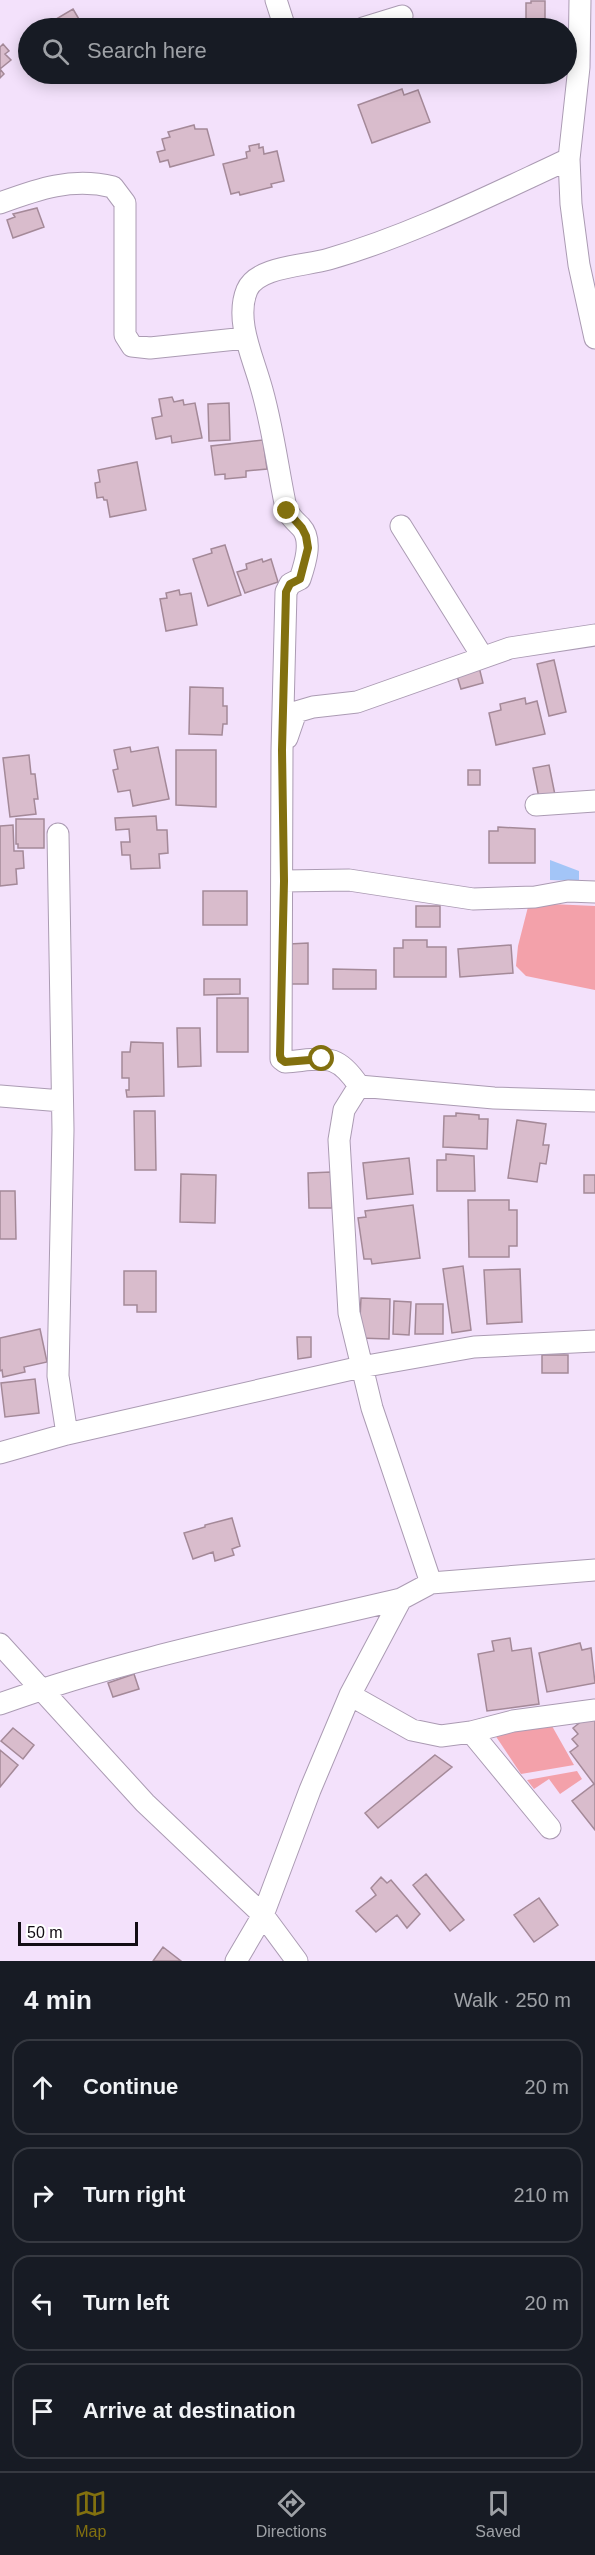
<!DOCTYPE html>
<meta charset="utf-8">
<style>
body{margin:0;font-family:Helvetica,sans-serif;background:#20242c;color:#f1f3f6}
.scale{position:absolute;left:18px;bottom:15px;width:120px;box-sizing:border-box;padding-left:6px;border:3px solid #120c14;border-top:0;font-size:16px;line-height:21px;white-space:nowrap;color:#120c14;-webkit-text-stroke:4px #fff;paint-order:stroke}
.stop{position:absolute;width:18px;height:18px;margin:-14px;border:4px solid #82700f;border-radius:50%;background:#fff}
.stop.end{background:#82700f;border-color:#fff;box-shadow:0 2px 6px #0008}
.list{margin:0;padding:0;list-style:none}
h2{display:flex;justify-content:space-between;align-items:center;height:78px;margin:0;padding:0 24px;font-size:26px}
h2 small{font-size:20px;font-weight:400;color:#9ea1a6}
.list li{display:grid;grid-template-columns:39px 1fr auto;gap:18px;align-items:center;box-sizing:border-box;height:96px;margin:0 12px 12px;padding:0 12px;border:2px solid #363941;border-radius:18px}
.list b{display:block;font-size:22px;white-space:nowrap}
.list em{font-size:20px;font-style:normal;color:#9ea1a6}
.icon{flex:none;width:33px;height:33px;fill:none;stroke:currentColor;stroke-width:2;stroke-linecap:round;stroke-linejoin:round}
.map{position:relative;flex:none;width:595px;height:1961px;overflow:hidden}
.search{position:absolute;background:#171b24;box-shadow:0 3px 15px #0003;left:18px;right:18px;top:18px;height:66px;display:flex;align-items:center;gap:15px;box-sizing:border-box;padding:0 21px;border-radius:33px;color:#9ea1a6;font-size:22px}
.sheet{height:510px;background:#171b24}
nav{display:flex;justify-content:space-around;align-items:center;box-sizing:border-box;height:84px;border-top:2px solid #363941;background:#171b24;font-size:16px;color:#9ea1a6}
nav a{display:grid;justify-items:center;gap:3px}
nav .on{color:#82700f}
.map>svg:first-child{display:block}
</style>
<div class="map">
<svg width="595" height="1961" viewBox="0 0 595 1961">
<rect width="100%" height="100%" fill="#f3e1fb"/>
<path fill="#f3a1aa" d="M529,903L595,906V990L526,976L516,966L518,946Z
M552,1726L574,1765L521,1774L493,1732Z
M577,1771L582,1779L560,1794L549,1779L534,1789L527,1780Z"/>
<path fill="#a3c5f7" d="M550,860L579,871V881L550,880Z"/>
<path fill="#d9bccc" stroke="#a48998" stroke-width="1.5" d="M531,1H545V24H526V3H531Z
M73,9L83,26L80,28H48L46,25Z
M3,44L9,51L5,54L11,60L0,69L4,74L0,78V47Z
M402,89L404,95L418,90L430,122L372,143L358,105Z
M194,125L195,129H207L214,155L170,167L168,160L160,162L157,152L165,150L162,139L170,137L168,132Z
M259,144V148L263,147L264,154L277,151L284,181L271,184L272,187L240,195L239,192L231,194L223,164L247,158L246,152L250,151L249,146Z
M37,208L44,227L13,238L7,220L15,217L13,214Z
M172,397L174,402L183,400L184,405L195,403L202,438L172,443L171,436L156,439L152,418L162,416L159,399Z
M229,403L230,440L209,441L208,404Z
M263,440L267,469L246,471V477L225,479V474L215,475L211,446Z
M137,462L146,510L110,517L107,500H104L103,497L97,498L95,483L100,482L98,470Z
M225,545L241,595L208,606L193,559L212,553L211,549Z
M262,559L263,562L271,559L278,582L245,593L237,572L247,569L246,564Z
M179,590L180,595L191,593L197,625L166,631L160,599L167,598L166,593Z
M554,660L566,712L549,716L537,664Z
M479,667L483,683L461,689L457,676Z
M190,687L223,688V706H227V724H223L222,735L189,734Z
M525,698L526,704L537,701L545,734L496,745L489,713L501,710L500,704Z
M130,747L131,752L158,747L169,799L133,806L130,790L118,792L113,770L118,769L114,750Z
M176,750H216V807L176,805Z
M29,755L31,774H35L38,799H34L36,814L10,817L3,758Z
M549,765L556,800L540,803L533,768Z
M468,770H480V785H468Z
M156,816L157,830H167L168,853L159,854L160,868L131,869L130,855H122L121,842H130L129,829L116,830L115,818Z
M16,819H44V848H18V844H16Z
M13,825L14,851H23L24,868L16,869L17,884L0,886V826Z
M498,827L535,829V863H489V831H498Z
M203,891H247V925H203Z
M416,906H440V927H416Z
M403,940H427V947H446V977H394V948H403Z
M308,943V984H289V944Z
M511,945L513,973L460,977L458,949Z
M333,969L376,970V989H333Z
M204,979H240V994L204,995Z
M217,998H248V1052H217Z
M177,1028H200L201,1066L178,1067Z
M131,1042L163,1043L164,1096L127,1097L126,1090H129V1078H122V1052H130Z
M134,1111H155L156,1170H135Z
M456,1113L479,1115V1119H488L487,1149L443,1147L444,1116H456Z
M517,1120L546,1124L543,1145H549L546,1164L540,1163L537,1182L508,1178Z
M446,1154L474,1156L475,1191H437V1160H446Z
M409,1158L413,1194L367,1199L363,1163Z
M331,1172L332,1208H309L308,1173Z
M181,1174L216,1175L215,1223L180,1222Z
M584,1175H595V1193H584Z
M0,1191H15L16,1239H0Z
M468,1200H509V1210H517V1246H509V1257H469Z
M413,1205L420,1258L372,1264L371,1259H364L358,1218L366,1217L365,1211Z
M463,1266L471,1330L452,1333L443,1269Z
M520,1269L522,1322L487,1324L484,1270Z
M124,1271H156V1312H137V1305H124Z
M361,1298L390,1299L389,1339L359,1338Z
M394,1301L411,1302L409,1335L393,1334Z
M416,1304H443V1334H415Z
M40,1329L47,1362L24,1367L25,1372L3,1377L2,1370L0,1371V1338Z
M297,1337H311V1357L298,1359Z
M542,1355H568V1373H542Z
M35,1379L39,1413L5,1417L1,1383Z
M232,1518L240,1546L232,1549L234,1555L215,1561L213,1552L193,1559L184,1533L205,1527V1525Z
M510,1638L512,1651L531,1648L539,1704L487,1711L478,1654L494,1651L492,1641Z
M580,1643L582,1650L591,1648L595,1683L547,1692L539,1653Z
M134,1674L139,1689L113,1697L108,1683Z
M593,1712L595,1714V1830L572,1801L594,1784L570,1752L578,1746L572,1739L578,1734L573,1728Z
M13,1728L34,1745L23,1759L1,1741Z
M0,1750L18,1765L0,1787Z
M435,1755L452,1767L378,1828L365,1813Z
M426,1874L464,1920L450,1931L413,1885Z
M381,1877L387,1883L391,1880L420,1914L407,1928L397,1915L376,1932L356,1911L376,1895L371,1888Z
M539,1898L558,1925L534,1942L514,1915Z
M163,1947L181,1961H153Z"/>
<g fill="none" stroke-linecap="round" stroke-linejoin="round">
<defs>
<path id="minor" d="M276,0L285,28
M580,0L579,67L569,159L571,204L579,265L595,338
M363,28L402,16
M569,159C491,195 412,235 329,259C306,266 257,266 247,290C235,319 252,355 260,383C272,422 277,464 285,503C288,515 293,519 301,527C313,540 305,564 300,579L290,584L286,592L282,750L281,1059L285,1062C324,1059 336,1051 359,1086L494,1098L595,1101
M0,203C38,189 72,177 113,187L125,203V335L132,346L150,348L246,338
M401,526L482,656
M287,738L296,712L313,707L357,702L510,648L595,635
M536,805L595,801
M58,834L63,1130L58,1376L67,1434
M284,881L349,880L473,899L535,897L568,891L595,892
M359,1086L344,1110L339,1140L349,1313L372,1408L431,1583
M0,1096L62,1101
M0,1453L67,1434L361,1367L474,1347L595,1341
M0,1644L145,1803L263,1915L297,1961
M350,1695L412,1730L441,1736L471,1732L513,1721L595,1710
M0,1704C129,1657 267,1631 401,1599
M471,1732L550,1828
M236,1961L263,1915L310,1790L350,1695L401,1599L431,1583L595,1570"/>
</defs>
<use href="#minor" stroke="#ab9bb3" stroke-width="23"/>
<use href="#minor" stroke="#fff" stroke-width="21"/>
</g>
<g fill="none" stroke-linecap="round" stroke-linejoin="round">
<path stroke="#82700f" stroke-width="8" d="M287,511L302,528L306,536L308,548L300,579L290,584L286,592L282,750L284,881L280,1055L281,1059L285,1062L322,1059"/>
</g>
</svg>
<div class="scale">50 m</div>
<div class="stop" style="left:322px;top:1059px"></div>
<div class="stop end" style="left:287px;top:511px"></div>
<div class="search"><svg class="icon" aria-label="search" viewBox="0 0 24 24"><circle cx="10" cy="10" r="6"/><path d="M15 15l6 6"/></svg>Search here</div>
</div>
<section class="sheet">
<h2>4 min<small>Walk · 250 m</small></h2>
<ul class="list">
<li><svg class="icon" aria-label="ahead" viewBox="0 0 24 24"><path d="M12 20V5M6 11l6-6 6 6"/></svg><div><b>Continue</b></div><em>20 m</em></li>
<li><svg class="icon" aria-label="right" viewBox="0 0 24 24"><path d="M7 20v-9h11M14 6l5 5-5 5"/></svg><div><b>Turn right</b></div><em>210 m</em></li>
<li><svg class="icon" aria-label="left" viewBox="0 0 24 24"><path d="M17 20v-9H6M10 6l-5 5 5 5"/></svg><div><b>Turn left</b></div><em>20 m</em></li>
<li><svg class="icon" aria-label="arrive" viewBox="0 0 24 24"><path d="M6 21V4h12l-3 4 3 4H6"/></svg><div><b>Arrive at destination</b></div></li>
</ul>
</section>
<nav>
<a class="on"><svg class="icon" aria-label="map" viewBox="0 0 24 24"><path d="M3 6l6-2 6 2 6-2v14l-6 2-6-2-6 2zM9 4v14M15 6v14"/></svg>Map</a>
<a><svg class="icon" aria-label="directions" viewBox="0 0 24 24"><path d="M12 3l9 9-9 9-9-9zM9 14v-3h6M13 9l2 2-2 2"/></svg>Directions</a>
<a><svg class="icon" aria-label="saved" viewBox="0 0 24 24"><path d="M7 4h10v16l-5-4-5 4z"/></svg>Saved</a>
</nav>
